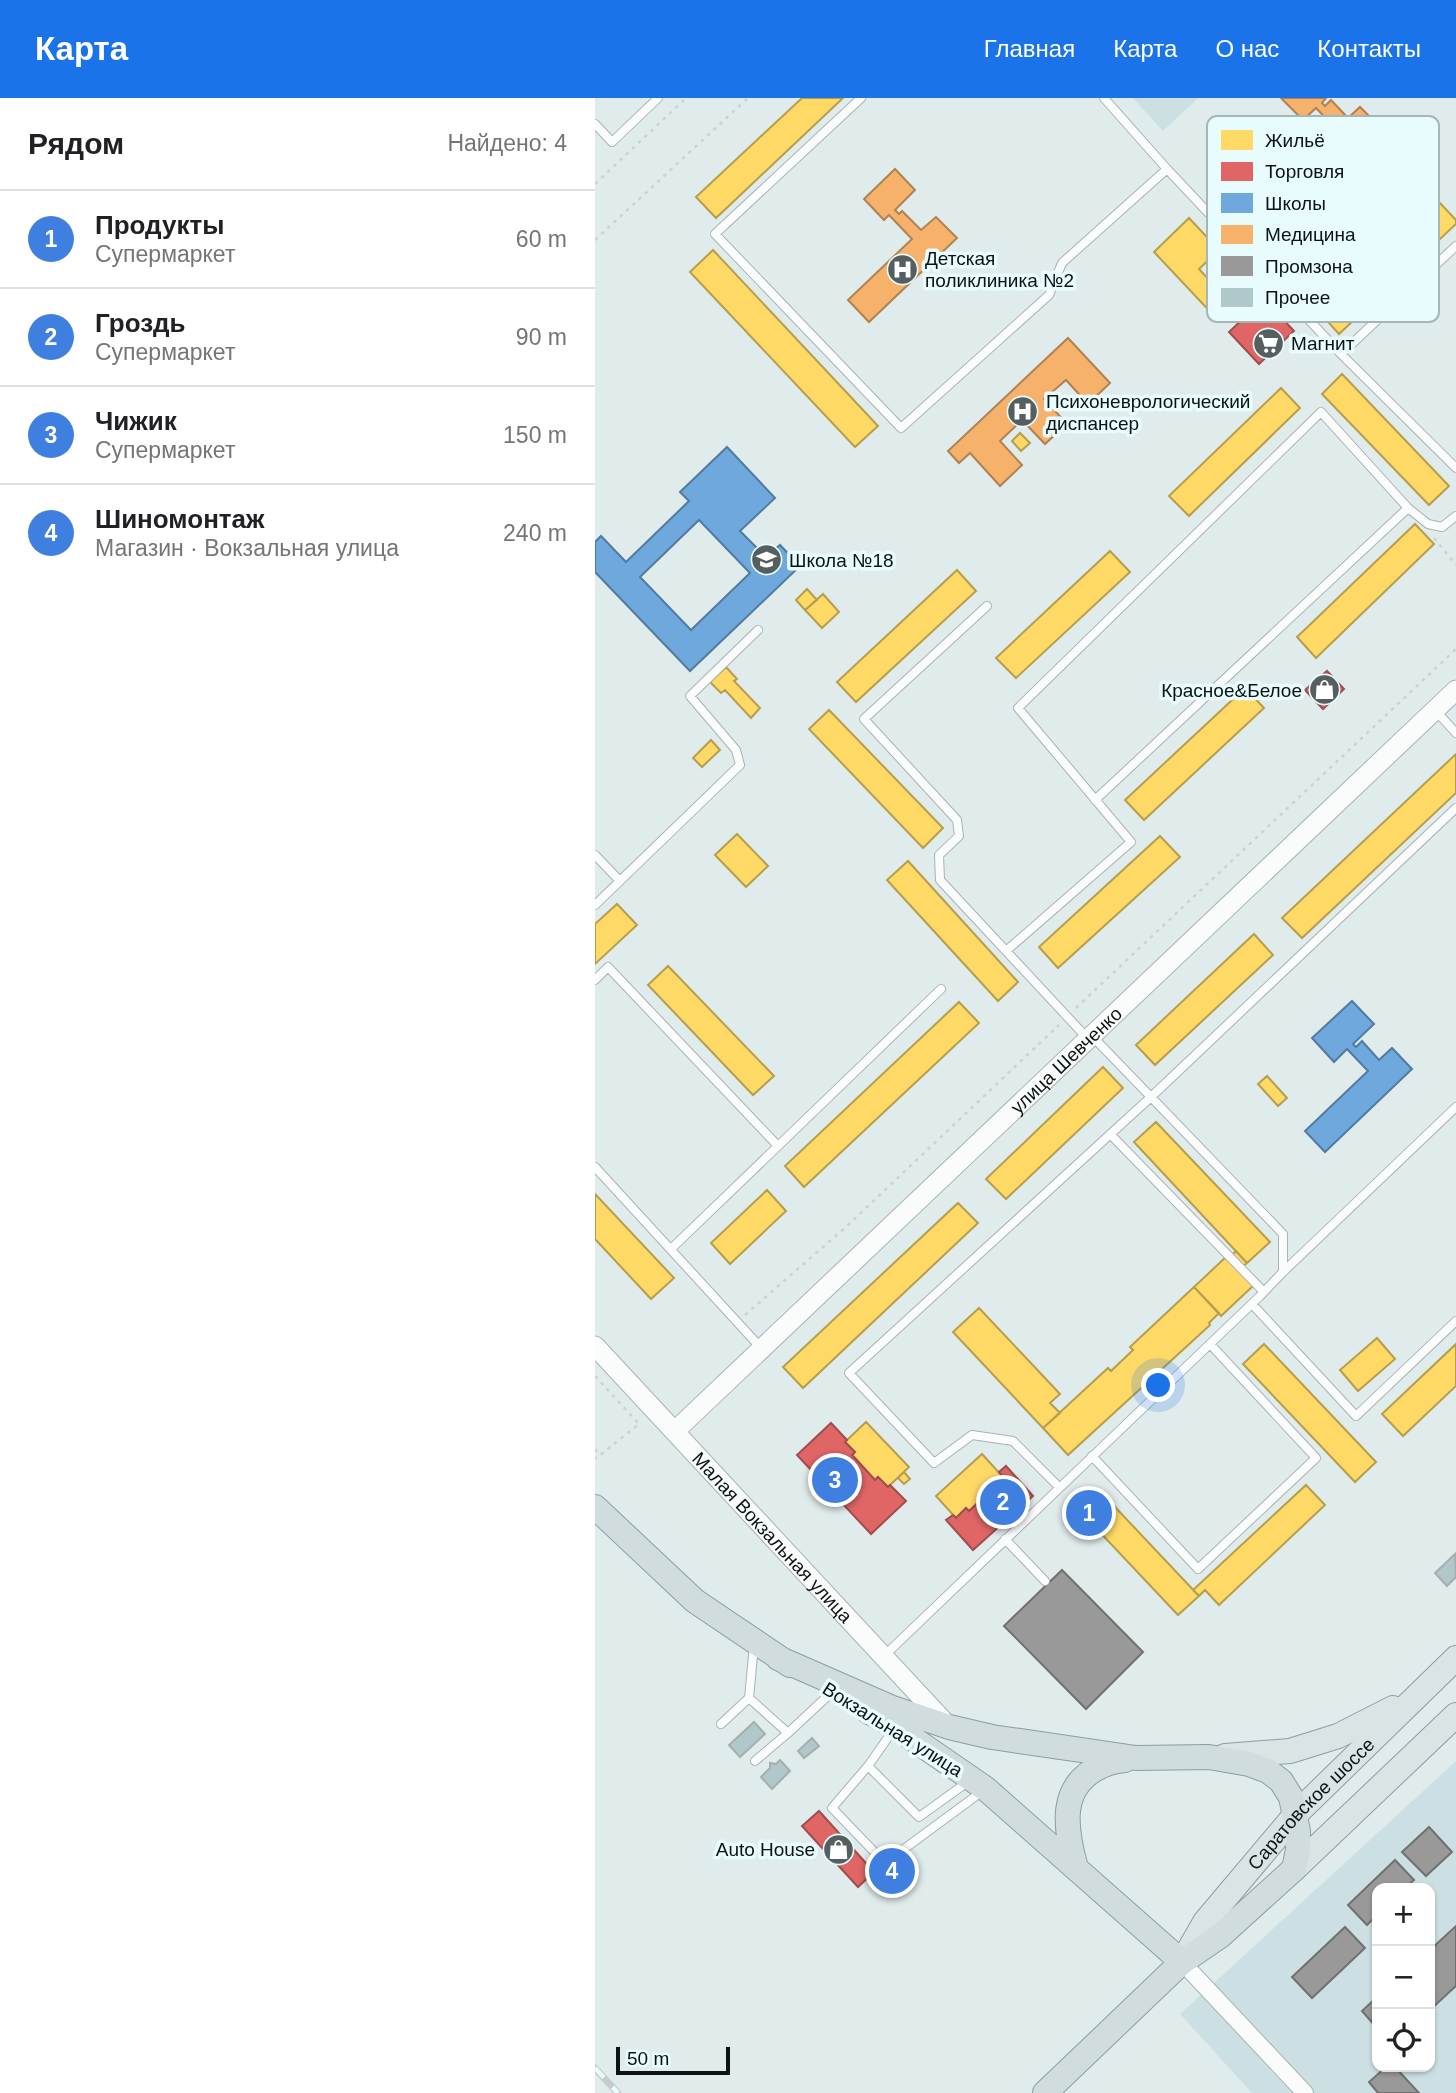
<!DOCTYPE html>
<html lang="ru">
<meta charset="utf-8">
<style>
body{margin:0;font-family:Arial,sans-serif;background:#f6f6f6;color:#202124}
.controls{position:absolute;right:21px;bottom:21px;display:grid;overflow:hidden;border-radius:14px;box-shadow:0 2px 5px #0004}
.controls button{width:63px;height:63px;display:grid;place-items:center;padding:0;border:0;border-bottom:2px solid #e0e0e0;background:#fff;color:#202124;font:35px sans-serif}
.scale{position:absolute;left:21px;bottom:18px;width:114px;box-sizing:border-box;padding-left:7px;border:4px solid #0c1314;border-top:0;font-size:19px;line-height:24px;white-space:nowrap;color:#0c1314;-webkit-text-stroke:5px #e8fcfe;paint-order:stroke}
.you{position:absolute;left:564px;top:1288px;width:24px;height:24px;margin:-18px;border:5px solid #fff;border-radius:50%;background:#1a73e8;box-shadow:0 0 0 10px #1a73e833}
.badge{display:grid;place-items:center;width:46px;height:46px;border-radius:50%;background:#1a73e8;color:#fff;font-size:23px;font-weight:700}
.pin{position:absolute;translate:-50% -50%;border:4px solid #fff;box-shadow:0 2px 7px #0006}
.list{margin:0;padding:0;list-style:none}
h2{display:flex;justify-content:space-between;align-items:center;height:91px;margin:0;padding:0 28px;font-size:30px}
h2 small{font-size:23px;font-weight:400;color:#757577}
.list li{display:grid;grid-template-columns:46px 1fr auto;gap:21px;align-items:center;box-sizing:border-box;height:98px;padding:0 28px;border-top:2px solid #e0e0e0}
.list b{display:block;font-size:26px;white-space:nowrap}
.list p{margin:0;font-size:23px;white-space:nowrap;color:#757577}
.list em{font-size:23px;font-style:normal;color:#757577}
.icon{flex:none;width:38px;height:38px;fill:none;stroke:currentColor;stroke-width:2;stroke-linecap:round;stroke-linejoin:round}
.map{position:relative;flex:none;width:861px;height:1995px;overflow:hidden}
header{display:flex;align-items:center;gap:42px;box-sizing:border-box;height:98px;padding:0 35px;background:#1a73e8;color:#fff}
header strong{font-size:33px}
nav{display:flex;gap:38px;margin-inline-start:auto;font-size:24px}
main{display:flex}
aside{flex:1;background:#fff}
.map>svg:first-child{display:block}
</style>
<header>
<strong>Карта</strong>
<nav><a>Главная</a><a>Карта</a><a>О нас</a><a>Контакты</a></nav>
</header>
<main>
<aside>
<h2>Рядом<small>Найдено: 4</small></h2>
<ul class="list">
<li><span class="badge" style="background:#3f7fe0">1</span><div><b>Продукты</b><p>Супермаркет</p></div><em>60 m</em></li>
<li><span class="badge" style="background:#3f7fe0">2</span><div><b>Гроздь</b><p>Супермаркет</p></div><em>90 m</em></li>
<li><span class="badge" style="background:#3f7fe0">3</span><div><b>Чижик</b><p>Супермаркет</p></div><em>150 m</em></li>
<li><span class="badge" style="background:#3f7fe0">4</span><div><b>Шиномонтаж</b><p>Магазин · Вокзальная улица</p></div><em>240 m</em></li>
</ul>
</aside>
<div class="map">
<svg width="861" height="1995" viewBox="0 0 861 1995">
<rect width="100%" height="100%" fill="#e0ebec"/>
<path fill="#cce0e3" fill-rule="evenodd" d="M538,0H603L568,33Z
M861,1663V1995H657L585,1916ZM782,1790H835V1969H782Z"/>
<path fill="#ffd966" stroke="#b69e4d" stroke-width="2" d="M207,0H248L121,120L101,99Z
M843,103L861,122V126L744,236L725,215Z
M594,120L624,152L604,171L628,197L648,177L659,188L623,222L559,154Z
M118,152L283,328L260,349L95,174Z
M747,276L854,388L834,407L727,296Z
M686,290L705,310L594,418L574,398Z
M425,335L435,345L426,353L417,343Z
M820,426L839,446L721,560L702,539Z
M515,453L535,474L421,580L401,560Z
M362,472L381,493L261,604L242,584Z
M212,491L222,502L210,512L201,502Z
M228,496L244,514L227,530L210,512Z
M131,569L142,581L139,583L165,610L156,620L130,592L126,595L115,584Z
M650,590L669,610L549,722L530,702Z
M234,612L348,730L328,750L214,631Z
M116,642L125,652L107,669L98,660Z
M861,656V695L707,840L687,820Z
M142,736L173,768L151,789L120,757Z
M565,738L585,759L463,870L444,849Z
M313,763L423,884L403,903L292,782Z
M22,806L42,827L0,866V826Z
M659,836L678,857L560,967L541,947Z
M73,868L179,978L158,997L53,887Z
M364,904L384,925L209,1089L190,1068Z
M508,969L528,990L411,1101L391,1081Z
M672,978L692,1000L683,1008L663,986Z
M561,1024L675,1144L652,1165L539,1044Z
M172,1092L191,1113L135,1166L116,1145Z
M0,1096L79,1180L56,1201L0,1141Z
M363,1105L383,1125L208,1290L188,1269Z
M641,1153L652,1165L644,1172L659,1187L626,1218L599,1189L631,1159L633,1161Z
M599,1189L624,1215L614,1225L615,1227L473,1357L448,1330L513,1270L516,1273L538,1252L535,1249Z
M384,1210L465,1296L455,1305L465,1315L448,1330L358,1234Z
M782,1240L800,1261L763,1293L745,1272Z
M669,1246L781,1364L760,1384L648,1266Z
M861,1246V1288L808,1338L787,1316Z
M271,1324L314,1369L293,1389L283,1379L280,1382L257,1357L260,1354L250,1344Z
M387,1356L407,1378L397,1387L399,1390L374,1413L371,1410L361,1420L341,1398Z
M309,1374L315,1381L309,1386L303,1380Z
M711,1387L730,1407L624,1507L610,1492L604,1498L598,1492Z
M503,1391L604,1498L583,1517L482,1410Z"/>
<path fill="#e06666" stroke="#a04d4d" stroke-width="2" d="M669,201L699,233L664,266L634,234Z
M732,573L749,591L728,611L710,592Z
M236,1325L252,1342L250,1344L260,1354L257,1357L280,1382L283,1379L293,1389L295,1387L311,1403L276,1436L202,1357Z
M411,1368L438,1398L378,1452L351,1422L358,1417L361,1420L371,1410L374,1413L399,1390L397,1387L407,1378L404,1374Z
M224,1713L279,1774L263,1789L207,1728Z
M303,1763L309,1770L291,1784L285,1777Z"/>
<path fill="#6fa8dc" stroke="#517ba0" stroke-width="2" fill-rule="evenodd" d="M132,349L180,400L145,433L171,459L185,447L205,468L95,573L0,474V444L6,438L31,464L94,403L85,394ZM104,422L155,475L96,532L45,479Z
M757,903L779,926L758,946L761,949L767,943L784,962L797,950L817,971L730,1054L710,1033L773,973L752,951L739,964L717,940Z"/>
<path fill="#f6b26b" stroke="#b08251" stroke-width="2" d="M686,0H731L727,5L730,8L736,2L753,20L765,9L786,30L699,113L678,91L741,31L721,10L708,22Z
M300,71L320,92L300,112L304,116L307,113L326,132L341,119L362,140L274,224L253,202L317,141L294,117L289,122L269,101Z
M473,240L515,285L493,306L471,282L449,301L472,326L450,346L427,322L405,343L427,367L405,388L375,355L364,365L353,353Z"/>
<path fill="#999" stroke="#6f7171" stroke-width="2" d="M467,1472L548,1554L491,1611L409,1528Z
M834,1729L857,1754L831,1778L807,1754Z
M800,1762L819,1782L810,1790H782V1817L772,1827L753,1807Z
M861,1828V1888L835,1912V1852Z
M750,1829L770,1850L717,1900L697,1879Z
M782,1899V1930L767,1913Z
M791,1969H800L824,1995H783L774,1984Z"/>
<path fill="#b0c8ca" stroke="#a6aeb0" stroke-width="2" d="M860,1456L861,1479L852,1488L840,1475Z
M159,1624L170,1636L145,1659L134,1647Z
M217,1640L224,1648L209,1660L203,1653Z
M185,1662L195,1673L177,1691L166,1679L175,1670V1665L181,1666Z"/>
<g fill="none" stroke-linecap="round" stroke-linejoin="round">
<defs>
<path id="service" d="M266,0L120,136L306,330L454,197L467,165L572,71L746,256L861,370
M509,0L572,71
M0,26L17,44L63,0
M746,256L861,148
M392,508L269,621L362,722L364,738L344,757L345,782L493,941
M840,612L861,635
M500,702L813,410
M0,757L25,783
M0,807L145,667L141,652L95,598L163,532
M411,853L536,744L423,610L726,314L813,410L833,426L847,429L861,418
M0,882L13,869L183,1048L76,1151
M497,938L556,999L861,710
M515,1036L669,1194
M183,1048L346,891
M0,1069L166,1250
M688,1174L861,1009
M657,1206L761,1318L861,1223
M497,1358L603,1471L721,1360L615,1246
M410,1441L450,1483
M289,1558L664,1199L688,1174V1136L556,999L254,1275L339,1365L377,1337L418,1343L464,1389
M154,1600L193,1635L238,1593
M126,1626L154,1600L159,1547
M299,1631L273,1668L237,1710L290,1765L389,1692
M160,1663L193,1635
M273,1668L324,1719L374,1683"/>
<path id="minor" d="M587,1864L710,1995"/>
<g id="tertiary">
<path id="s1" d="M0,1248L354,1629"/>
<path id="s2" d="M80,1333L861,592"/>
</g>
<g id="primary">
<path d="M630,1658L695,1653L743,1638L798,1610"/>
<path d="M699,1771L861,1617"/>
<path id="s3" d="M587,1864L610,1824L701,1716L861,1560"/>
</g>
<path id="trunk" d="M0,1409L100,1503L195,1567
M183,1560L295,1609L354,1629L397,1639L541,1660L614,1659L654,1666L673,1673L686,1683L696,1699L703,1733V1752L699,1771L625,1838L587,1864L450,1995
M274,1614L301,1629L391,1691L587,1864
M481,1770C470,1731 462,1686 509,1667C515,1664 524,1663 530,1662"/>
</defs>
<use href="#service" stroke="#aab2b3" stroke-width="10"/>
<use href="#minor" stroke="#aab2b3" stroke-width="18"/>
<use href="#tertiary" stroke="#aab2b3" stroke-width="21"/>
<use href="#primary" stroke="#8b9ea0" stroke-width="26"/>
<use href="#trunk" stroke="#8b9ea0" stroke-width="26"/>
<path stroke="#ced2d2" stroke-width="2.5" stroke-dasharray="3.5 5" stroke-linecap="butt" d="M0,86L91,0
M0,142L153,0
M839,440L861,467
M481,910L861,551
M150,1217L251,1129L464,927
M0,1278L44,1326L0,1361
M0,1351L5,1357"/>
<use href="#service" stroke="#fafcfc" stroke-width="8"/>
<use href="#minor" stroke="#fafcfc" stroke-width="16"/>
<use href="#tertiary" stroke="#fafcfc" stroke-width="19"/>
<use href="#primary" stroke="#dae4e5" stroke-width="24"/>
<use href="#trunk" stroke="#d0dcdd" stroke-width="24"/>
<defs>
<path id="rail" d="M0,1970L23,1995"/>
</defs>
<use href="#rail" stroke="#c7cbcb" stroke-width="7"/>
<use href="#rail" stroke="#e8fcfe" stroke-width="4.5" stroke-dasharray="13" stroke-linecap="butt"/>
</g>
<defs>
<symbol id="hospital-disc" viewBox="-11 -11 22 22"><circle r="9.5" fill="#565f60" stroke="#e8fcfe"/><path d="M-5-5h3v3.5h4V-5h3V5h-3V1.5h-4V5h-3Z" fill="#fff"/></symbol>
<symbol id="supermarket-disc" viewBox="-11 -11 22 22"><circle r="9.5" fill="#565f60" stroke="#e8fcfe"/><path d="M-6-5.5h2.5l.6 2H6L4.5 2H-2.5L-4.4-4H-6ZM-1.5 3.2a1.3 1.3 0 1 0 .1 0ZM3 3.2a1.3 1.3 0 1 0 .1 0Z" fill="#fff"/></symbol>
<symbol id="school-disc" viewBox="-11 -11 22 22"><circle r="9.5" fill="#565f60" stroke="#e8fcfe"/><path d="M0-5L7-2L0 1L-7-2ZM-4 1L0 2.5L4 1V4Q0 6-4 4Z" fill="#fff"/></symbol>
<symbol id="shop-disc" viewBox="-11 -11 22 22"><circle r="9.5" fill="#565f60" stroke="#e8fcfe"/><path d="M-5-2.5h2.3a2.7 3.5 0 0 1 5.4 0H5L5.5 6h-11ZM-1.5-2.5h3a1.5 2.3 0 0 0-3 0Z" fill="#fff"/></symbol>
</defs>
<g fill-rule="evenodd">
<use href="#hospital-disc" x="290" y="154" width="35" height="35"/>
<use href="#supermarket-disc" x="656" y="228" width="35" height="35"/>
<use href="#hospital-disc" x="410" y="296" width="35" height="35"/>
<use href="#school-disc" x="154" y="444" width="35" height="35"/>
<use href="#shop-disc" x="712" y="574" width="35" height="35"/>
<use href="#shop-disc" x="226" y="1734" width="35" height="35"/>
</g>
<g text-anchor="middle" stroke-width="7" stroke-linejoin="round" paint-order="stroke">
<g font-size="19" fill="#0c1314" stroke="#e8fcfe" text-anchor="start">
<text x="330" y="167">Детская<tspan x="330" dy="22">поликлиника №2</tspan></text>
<text x="696" y="252">Магнит</text>
<text x="451" y="310">Психоневрологический<tspan x="451" dy="22">диспансер</tspan></text>
<text x="194" y="469">Школа №18</text>
<text x="707" y="599" text-anchor="end">Красное&amp;Белое</text>
<text x="220" y="1758" text-anchor="end">Auto House</text>
</g>
<g font-size="19" fill="#0c1314" stroke="#e8fcfe">
<text dy="7" stroke="none"><textPath href="#s2" startOffset="539">улица Шевченко</textPath></text>
<text dy="7" stroke="none"><textPath href="#s1" startOffset="261">Малая Вокзальная улица</textPath></text>
<text transform="translate(298 1631) rotate(32)" y="7">Вокзальная улица</text>
<text dy="7" stroke="none"><textPath href="#s3" startOffset="205">Саратовское шоссе</textPath></text>
</g>
</g>
<rect x="612" y="18" width="232" height="206" rx="10" fill="#e8fcfe" stroke="#a6b6b8" stroke-width="2"/>
<rect x="626" y="32" width="32" height="20" fill="#ffd966"/>
<rect x="626" y="64" width="32" height="19" fill="#e06666"/>
<rect x="626" y="95" width="32" height="20" fill="#6fa8dc"/>
<rect x="626" y="127" width="32" height="19" fill="#f6b26b"/>
<rect x="626" y="158" width="32" height="20" fill="#999"/>
<rect x="626" y="190" width="32" height="19" fill="#b0c8ca"/>
<g font-size="19" fill="#0c1314">
<text x="670" y="49">Жильё</text>
<text x="670" y="80">Торговля</text>
<text x="670" y="112">Школы</text>
<text x="670" y="143">Медицина</text>
<text x="670" y="175">Промзона</text>
<text x="670" y="206">Прочее</text>
</g>
</svg>
<div class="controls">
<button>+</button>
<button>−</button>
<button><svg class="icon" aria-label="locate" viewBox="0 0 24 24"><circle cx="12" cy="12" r="6"/><path d="M12 2v4M12 18v4M2 12h4M18 12h4"/></svg></button>
</div>
<div class="scale">50 m</div>
<div class="you"></div>
<div class="pin badge" style="left:494px;top:1415px;background:#3f7fe0">1</div>
<div class="pin badge" style="left:408px;top:1404px;background:#3f7fe0">2</div>
<div class="pin badge" style="left:240px;top:1382px;background:#3f7fe0">3</div>
<div class="pin badge" style="left:297px;top:1773px;background:#3f7fe0">4</div>
</div>
</main>
